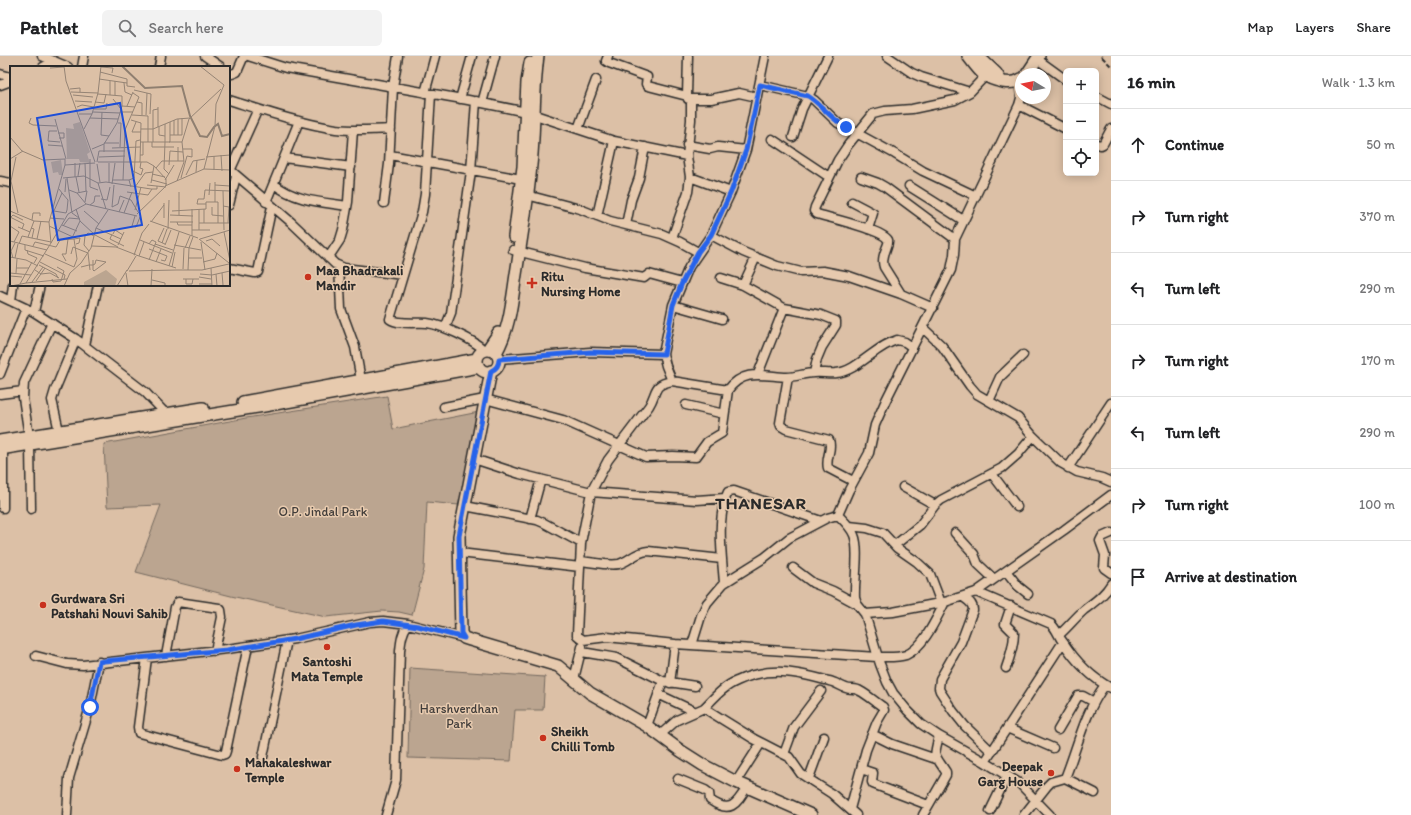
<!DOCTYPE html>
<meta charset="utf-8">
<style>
body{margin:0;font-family:Itim,sans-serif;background:#f2f2f2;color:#202124}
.controls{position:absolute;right:12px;top:12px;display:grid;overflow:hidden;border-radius:6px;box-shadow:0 2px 10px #0003}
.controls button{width:36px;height:36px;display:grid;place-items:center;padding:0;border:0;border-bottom:1px solid #e0e0e0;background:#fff;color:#202124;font:20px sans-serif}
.compass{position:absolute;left:1015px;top:12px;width:36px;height:36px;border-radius:50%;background:#fff;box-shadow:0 2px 10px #0003;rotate:280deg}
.stop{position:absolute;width:12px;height:12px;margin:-9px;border:3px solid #2563eb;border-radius:50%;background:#fff}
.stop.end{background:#2563eb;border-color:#fff;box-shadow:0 1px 4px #0008}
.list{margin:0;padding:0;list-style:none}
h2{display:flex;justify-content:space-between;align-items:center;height:52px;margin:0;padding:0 16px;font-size:17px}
h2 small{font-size:13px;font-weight:400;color:#757577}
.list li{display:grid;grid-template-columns:26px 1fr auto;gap:12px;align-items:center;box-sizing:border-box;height:72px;padding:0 16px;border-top:1px solid #e0e0e0}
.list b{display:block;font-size:15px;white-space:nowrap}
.list em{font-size:13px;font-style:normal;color:#757577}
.icon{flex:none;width:22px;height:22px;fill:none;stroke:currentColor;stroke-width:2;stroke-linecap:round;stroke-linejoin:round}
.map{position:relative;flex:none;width:1111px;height:759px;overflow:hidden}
header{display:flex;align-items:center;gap:24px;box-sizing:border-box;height:56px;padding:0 20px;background:#fff;border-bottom:1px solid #e0e0e0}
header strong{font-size:19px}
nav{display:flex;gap:22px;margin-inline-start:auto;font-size:14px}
.search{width:280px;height:36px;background:#f2f2f2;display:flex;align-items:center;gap:10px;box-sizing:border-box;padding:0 14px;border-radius:6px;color:#757577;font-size:15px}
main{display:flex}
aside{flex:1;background:#fff}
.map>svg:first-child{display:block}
</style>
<header>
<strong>Pathlet</strong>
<div class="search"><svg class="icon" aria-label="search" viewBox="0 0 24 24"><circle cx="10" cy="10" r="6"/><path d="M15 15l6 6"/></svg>Search here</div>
<nav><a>Map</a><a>Layers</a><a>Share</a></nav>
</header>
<main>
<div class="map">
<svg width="1111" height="759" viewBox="0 0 1111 759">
<rect width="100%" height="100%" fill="#dcc0a6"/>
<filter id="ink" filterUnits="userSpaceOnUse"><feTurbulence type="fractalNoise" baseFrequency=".025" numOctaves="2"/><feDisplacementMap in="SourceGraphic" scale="8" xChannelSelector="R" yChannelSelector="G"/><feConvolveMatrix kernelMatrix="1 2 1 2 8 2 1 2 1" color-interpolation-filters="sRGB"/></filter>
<g filter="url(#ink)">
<path fill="#bba590" stroke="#73685e" d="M387,340L393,373L479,356L459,449L427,446L424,513L412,559L399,556L382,555L326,561L231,540L136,516L161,449L107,451L104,388L246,362Z
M410,612L545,621L543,654H515L511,705L408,702Z"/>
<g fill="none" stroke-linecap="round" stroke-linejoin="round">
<defs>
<path id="street" d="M42,0L68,11
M205,0L221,11
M248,0L286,12L468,44L526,56L614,85L687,100
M608,0L606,5L609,7L647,21L646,28L648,30L687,40
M688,0L687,40L688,43H711L739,37L757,41
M765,0L746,94L731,136L711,179L689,211L673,249L663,298L666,310L672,325C652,329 658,335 649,350L608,404L591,436L581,487L577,579L583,584L607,581L675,588L877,601C887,601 897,602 906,599C924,591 936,563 945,546
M887,0L912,17L921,21L970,36
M1037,3L1066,24
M43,11L54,5
M82,11L84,0
M159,11L161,0
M229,17L232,18L237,16L244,0
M0,18L11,21
M1019,25L1021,42L1019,49L955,183L954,199L951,214L886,344L875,369L869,397L849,434L838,459C844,465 851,471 854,479C860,493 854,525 855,542L857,548L865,558L880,608L887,626L893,637L907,654L921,668L939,680L985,706L1019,727L1050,759
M0,29L11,25
M760,29L808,40L814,44L838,67L895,98L923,115L976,140
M425,37L435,0
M431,38L425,138L422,156L390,263C398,269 418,266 427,267C442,269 474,284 484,294
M1096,40L1111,48
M460,43L472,0
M229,44C264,55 299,67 336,73C354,75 373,74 391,73
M482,47L495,0
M1019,49L1066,73
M578,73L596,24
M793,81L802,53L828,0
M772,83L829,121
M1096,88L1101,89L1103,88L1111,73
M687,89L710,93L718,91L746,94
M390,99L521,123
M284,102L351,111
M229,113L291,166L335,208L344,212L403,219
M230,115L258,53
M690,121L731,136
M861,121L878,127L885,131L955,183
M0,125L11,127
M274,128C295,145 321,146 347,150
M909,130L963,164
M523,138L580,153L610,165L662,178L680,186L698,196
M266,146L299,65
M852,146L873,157L868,173
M384,147L389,108L393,31L398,0
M229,149L236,120
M597,160L614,85
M626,169L631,144L639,122L645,91
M711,179L743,196L777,210L801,216L823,215L849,220L901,238L933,252
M672,182L688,136L690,121L687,100L691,64V43
M513,194L585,212L644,222L649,218L682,227
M328,202L340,184L343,174L348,146L353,74
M339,210L341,253L355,291L361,324
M229,212L255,217L258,216L272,150
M721,222L743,229L784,252L821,259L836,265V269L822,291L817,303L814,317
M743,229L756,201
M901,238L884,211C880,199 890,189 888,184C883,174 830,162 817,158L814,155L815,151L838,104L848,89L873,58L885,55L912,53L955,44L970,36L988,17
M0,240L34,256L76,283L145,336L169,361
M11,245L13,229
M673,249L722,263
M34,256L40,229
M445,272L451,257L471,115L476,45
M923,272L942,290L970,330L977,338L1018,362L1033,380L1061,407L1077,416L1102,422L1111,426
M85,289L98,229
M499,303L590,296L663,298
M0,318L26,252
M758,318L784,252
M788,321L780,367L781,370L786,373L829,384C833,393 825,402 828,412L853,425
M672,325L728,334C744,312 764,320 787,321C796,321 805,317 814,317C821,316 829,318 836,317C858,315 875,290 897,284L905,286L912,291
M0,338L23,335
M989,345L1000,321L1023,299
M686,349L724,358
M444,351L485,343L563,364L646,401L673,400L696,401L707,386L722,377L728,334
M59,375L52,344L55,334L76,283
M29,380L23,342L24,327L52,267
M30,389L31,453
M3,392V452
M474,403L520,418L591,436L697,444L725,442
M1068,412L1111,347
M992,418L1017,451
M903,431L935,449
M465,450L537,464L544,467L581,487
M530,463L541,423
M849,470L867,472L883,477L897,492L917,506L930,518L941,547
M955,477L974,498L978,508L994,523
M1111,477L1102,481L1100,485L1105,499L1104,512L1111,517
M895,489L920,469L935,449L941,444L1002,412L1018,398L1033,380
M460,497L580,511
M580,505C592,506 607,510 619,508C630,505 635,496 648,495L722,503
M793,512L813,527L833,535L857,548
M1006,515L1018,530L1028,538
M724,527C722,500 716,461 728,436L734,435L821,465
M976,536L1051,568C1057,573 1058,580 1063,586C1076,606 1090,621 1111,632
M963,541C968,545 973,547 973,554L961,586L940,623L939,632L940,635L953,655L965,670L992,696
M865,558L893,556L945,546L976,536L1064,474L1111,439
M1059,579C1068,571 1075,562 1084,554C1094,546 1104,540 1111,528
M692,589L701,560L707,547L724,527L764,502L789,482L827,462L838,459
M582,596L617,602L663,625L695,630
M36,600L67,608L83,609L227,593L295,583L370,566L383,565L408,568
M166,600L175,551L178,546L219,552L221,554L222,561L215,595
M147,602L138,671L139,677L222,699L225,698L226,695L248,590
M1006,612C1010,601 1014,589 1014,577L1005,568L1011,550
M574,623L582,591
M670,627L675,588
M660,639L694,655
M704,652C714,642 724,630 737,625C769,610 796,616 829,625C835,626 840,630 846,632C851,634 856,632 860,635C868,639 875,646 883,651L884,654L877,666L866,694L850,753
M647,670L663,625
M1007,672L1053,692
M1058,674L1078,640H1083L1094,646
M872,678L892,688L936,703
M660,679L677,664L704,652L754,683L789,701L801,718L832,738L856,759
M784,698L794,671L821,635
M263,701L287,584
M985,706L1063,586
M861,713L873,717L872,726L873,728L928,749
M809,722L824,681
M1065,722L1095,737
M678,723L705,734L709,737L710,744C730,758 736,749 747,731
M736,726L761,687
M990,755L1007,720
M67,759L69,722L90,651L99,606
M386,759L396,724L400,595C401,585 402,576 408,568L464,582
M923,759L946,719V716C934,697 933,703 939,680
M1024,759L1047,730L1051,726L1065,722C1078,690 1084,657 1105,629"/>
<path id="secondary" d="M968,0C980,16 983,22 1003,26C1009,27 1016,27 1021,23
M978,0L996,17L1001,25
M1027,18L1039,0
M514,181L523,111L527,26L530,7
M488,293L496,281L498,277
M477 305a11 11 0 1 1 22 0a11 11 0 1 1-22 0Z
M496,297C511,270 512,242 517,212C522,178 528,144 531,109C535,73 533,36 538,0
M491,315L459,480L461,577L464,582L470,584L558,610L590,637L647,670L681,695L703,709L736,726L811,759
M243,346L477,303
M0,385L203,352
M0,393L264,350L479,311"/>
</defs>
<use href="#street" stroke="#2b2b2b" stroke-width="11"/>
<use href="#secondary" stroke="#2b2b2b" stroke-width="14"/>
<use href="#street" stroke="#e7caae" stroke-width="8"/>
<use href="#secondary" stroke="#e7caae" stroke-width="11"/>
<path stroke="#2b2b2b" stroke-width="2" stroke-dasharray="6 3" stroke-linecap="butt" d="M1101,0L1111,10"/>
</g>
</g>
<g fill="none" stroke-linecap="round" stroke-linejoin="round" filter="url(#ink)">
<path stroke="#2563eb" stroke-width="5" d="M90,651L99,606L104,605L227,594L295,583L356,569L383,565L418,570L464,582L461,577L459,480L491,315C496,313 499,309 499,303L590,296L664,298L673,249L682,227L698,196L711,179L731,136L746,94L760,29L808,40C822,49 831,63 846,71"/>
</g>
<g fill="#c8321e" stroke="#e7caae" stroke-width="1.5">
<circle cx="308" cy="221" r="4"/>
<path d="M530 221h4v4h4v4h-4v4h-4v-4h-4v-4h4z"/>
<circle cx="43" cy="549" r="4"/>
<circle cx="327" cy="591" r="4"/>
<circle cx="543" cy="682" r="4"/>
<circle cx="237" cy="713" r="4"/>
<circle cx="1051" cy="717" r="4"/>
</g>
<g text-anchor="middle" stroke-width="3" stroke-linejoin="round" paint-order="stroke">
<g font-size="13" font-weight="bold" fill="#2b2b2b" stroke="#e7caae" text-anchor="start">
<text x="316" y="219">Maa Bhadrakali<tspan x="316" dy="15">Mandir</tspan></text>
<text x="541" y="225">Ritu<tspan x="541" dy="15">Nursing Home</tspan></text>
<text x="51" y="547">Gurdwara Sri<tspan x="51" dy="15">Patshahi Nouvi Sahib</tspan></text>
<text x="327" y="610" text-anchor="middle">Santoshi<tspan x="327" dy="15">Mata Temple</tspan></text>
<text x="551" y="680">Sheikh<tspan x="551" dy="15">Chilli Tomb</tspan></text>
<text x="245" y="711">Mahakaleshwar<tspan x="245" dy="15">Temple</tspan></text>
<text x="1043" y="715" text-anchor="end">Deepak<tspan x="1043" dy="15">Garg House</tspan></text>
</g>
<g font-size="13" fill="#413d3a" stroke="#e7caae">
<text x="323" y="460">O.P. Jindal Park</text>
<text x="459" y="657">Harshverdhan<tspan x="459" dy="15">Park</tspan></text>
</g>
<g font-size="17" font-weight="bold" letter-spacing="1" fill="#2b2b2b" stroke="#e7caae">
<text x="761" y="453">THANESAR</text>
</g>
</g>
<g transform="translate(10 10)">
<rect width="220" height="220" fill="#dcc0a6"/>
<path d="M70,56L80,86L77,88L80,97L70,96L69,93H57L56,62L64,63L63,58ZM51,94L53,109H49L48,106L43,107L41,96ZM96,204L107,213L105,220H74V216Z" fill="#bba590"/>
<path fill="none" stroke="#8f7f70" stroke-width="2" d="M112,0L135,22L172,20L180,50L190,70L197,71L204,61L208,58L212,70L220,68"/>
<path fill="none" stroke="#958475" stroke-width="1" d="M54,0L56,15L85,96M190,0L214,19L206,38L205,60L194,103M91,1L103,2L102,7M40,2L54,1M90,6L117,13V20L125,21M89,13L117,17M114,17L115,26L122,29M60,23L70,22V26M124,24L141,28L140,48M61,26L88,27M88,28L112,30V40M63,29L83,31M100,29V15M105,29V15M103,33L111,43M65,35L82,36M85,36L94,37L96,28M127,36L132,37V49M117,40L123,26M67,41L72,39L84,41M84,43H96L97,37M83,46L110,47M92,46L91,69L99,70M110,46H123M69,48H82M122,49L138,50V76M136,49L137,27M21,52L19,57L23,59L46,60M80,52L108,53M45,53L56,93M121,54L131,57L130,96M126,56L122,66H131M108,57H111L110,81M148,61V41M149,61V69L155,70M74,63L82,48L88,27L91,0M131,63H143L167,53L180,52M143,63V44L148,43M47,65H39L38,75L50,76M48,67H54V72H49M160,69H172V52M164,69V54M168,69V53M0,71L12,85L33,94L55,93V99M130,76H160M142,76V81H164M143,76V63M155,76L154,103L159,108M155,76V58M159,76H172M160,76V56M94,77H109M38,79L52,80M102,82L130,81M82,83L94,78M173,83H182V91M94,86V78L107,57L112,40L125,41M130,89H133V76M211,89L212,105M6,91L1,115L8,147M89,91L115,90M196,91L220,89M0,93L13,85M80,93V121L88,124M168,95V81M87,96L89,85H115M88,96H137L144,100L156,113V120L127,148M65,97V111M75,97L76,125M87,98L90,116M159,99L160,85L173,86M146,102L152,95H174M204,104V90M123,105L131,109L133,103L130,102L131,96M186,106L187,94M142,108L155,111M176,109L183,95L195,93M68,110L70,97M66,111L69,126M53,112L74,110L88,117L96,116L141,123H147V120M57,112L62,147L69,152M171,112L177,90L182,91M103,114H119M113,114L115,64L129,31L123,27M142,114L157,118M155,114L164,99M167,115L174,96L172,76L179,53L211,23M99,116V97M205,116V136M88,117L96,143M141,117L144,100M102,118L105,97M137,119L156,121M205,119L220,120M155,120L194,103L220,104M121,121L119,114L124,112L126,75L130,74M125,121L135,107L143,106M59,124L67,127L76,138M213,125L214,164M55,126L56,113M117,126L138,129L142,123M67,127L77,125L75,136M199,129L200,117M91,133L97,134L100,121M154,137V152M196,138H187L188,133H194L195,124L220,125M80,139L84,136L85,130H90M213,140L219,141L218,157M102,141L108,138L110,130L121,134L128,146M102,141L104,119M202,141V149L213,150M66,143L70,155L85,169L108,181M189,143V164M194,143V157M125,144L131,121M0,145L24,155L39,156M44,145L56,147L57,144L58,134L52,127M74,145L89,158M162,145L196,143V136H208V157M109,146L114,134M43,147L52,127L49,123M114,147L122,126M160,149L183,150M169,149V126M125,150L122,160L126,161L130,151M0,151L14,158L12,163M1,151L3,149L13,154M40,152L54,153M22,154L23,147H30V150M140,155L188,172M141,156L154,139M160,156H183M167,156L168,159H182M189,157H220M52,159L67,165M0,160L9,166L4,176M39,160L63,171M53,160L59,152L70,153M8,161L20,166M21,162L24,163L22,172M86,162L111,173M154,162L148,175L155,178M158,163L159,134M182,164H200M214,166L220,195M102,168L100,173L114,180M103,168L105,164L113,169M182,170V143M18,171L24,155M62,172L70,155M27,173L31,155M64,173L70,172L69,177L66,178M189,173L219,197M190,173L220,164M130,174L162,187M0,175L37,184M196,175L202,173L210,180M191,176L195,204M41,177L58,148L76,138L127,150M152,177L157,163M9,178L12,170L41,176M145,178L163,184M15,179V184L34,190M108,179L114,166M155,179L161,164M164,179L191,184M23,180L25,176L46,181L50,174L64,173L67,193L64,201M82,180L106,181L124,188M175,182L180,170M139,183L157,190L155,195L151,194M17,184L18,188L27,192L24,197M79,185L74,179L75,170L78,167L84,170M78,187L80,204M35,188L64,201M61,188L63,181L78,187M126,188L124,189L132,167L139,158M126,189L166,202M129,190L134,176M0,191L16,194L28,200M3,192L1,185L5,177M5,192L8,178M178,192H192M139,194L146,176L142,174L139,178M56,195L52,188H56L58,173M30,196L55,209L54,213M146,196L151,183M193,196L205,193L207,187M29,199L46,208L48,212M159,200L169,166M71,201L79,199H83L85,198L86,194L96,196L84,205L83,204V194M162,201L165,186M6,202H19M201,202L202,220M173,203L174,182M25,204L31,208L40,207L49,212M166,204H192L219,198M178,204L179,182L183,171M117,205L126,190M119,205L166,204M0,207L21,209M6,207L7,193M116,207L118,220M212,207L213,219M190,208L202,209L220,205M206,208L207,220M0,210L12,211M189,211L201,213M42,213L43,216L51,215L54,205L47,201M173,213H189M176,213V218H182L183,213M142,214L155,217V220M26,215L35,202M22,216L33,201M16,217L57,213M10,218L22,196M189,218H202M1,220L16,217L41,177L39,156L55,99L85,97M54,220L60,207L71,197L81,182L86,162L98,144M107,220L117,204M141,220L142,203"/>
<path fill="#1d4ed8" fill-opacity="0.15" stroke="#1d4ed8" stroke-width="2" d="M110,37L132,159L48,174L27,52Z"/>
<rect width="220" height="220" fill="none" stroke="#2b2b2b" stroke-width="2"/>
</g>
</svg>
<div class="controls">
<button>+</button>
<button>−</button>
<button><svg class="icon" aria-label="locate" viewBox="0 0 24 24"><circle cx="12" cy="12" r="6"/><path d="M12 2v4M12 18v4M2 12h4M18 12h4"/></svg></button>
</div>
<svg class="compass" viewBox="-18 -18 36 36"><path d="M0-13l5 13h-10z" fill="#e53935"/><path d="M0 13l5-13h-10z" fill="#757577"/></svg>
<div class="stop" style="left:90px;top:651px"></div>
<div class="stop end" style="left:846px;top:71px"></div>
</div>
<aside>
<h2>16 min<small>Walk · 1.3 km</small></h2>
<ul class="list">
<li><svg class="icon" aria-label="ahead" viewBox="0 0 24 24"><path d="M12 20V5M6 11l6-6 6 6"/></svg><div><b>Continue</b></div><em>50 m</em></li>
<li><svg class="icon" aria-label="right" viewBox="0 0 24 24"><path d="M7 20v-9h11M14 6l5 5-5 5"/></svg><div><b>Turn right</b></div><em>370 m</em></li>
<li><svg class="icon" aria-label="left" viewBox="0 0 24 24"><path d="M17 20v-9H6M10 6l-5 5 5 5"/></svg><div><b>Turn left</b></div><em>290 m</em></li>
<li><svg class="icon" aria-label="right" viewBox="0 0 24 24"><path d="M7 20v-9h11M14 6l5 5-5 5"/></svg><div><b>Turn right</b></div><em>170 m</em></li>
<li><svg class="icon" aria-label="left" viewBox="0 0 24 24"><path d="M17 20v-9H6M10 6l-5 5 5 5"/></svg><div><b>Turn left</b></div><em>290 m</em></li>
<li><svg class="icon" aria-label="right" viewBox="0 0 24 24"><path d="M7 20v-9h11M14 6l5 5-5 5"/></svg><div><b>Turn right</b></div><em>100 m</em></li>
<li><svg class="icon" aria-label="arrive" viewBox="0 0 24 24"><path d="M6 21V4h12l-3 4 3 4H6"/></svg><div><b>Arrive at destination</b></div></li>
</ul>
</aside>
</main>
